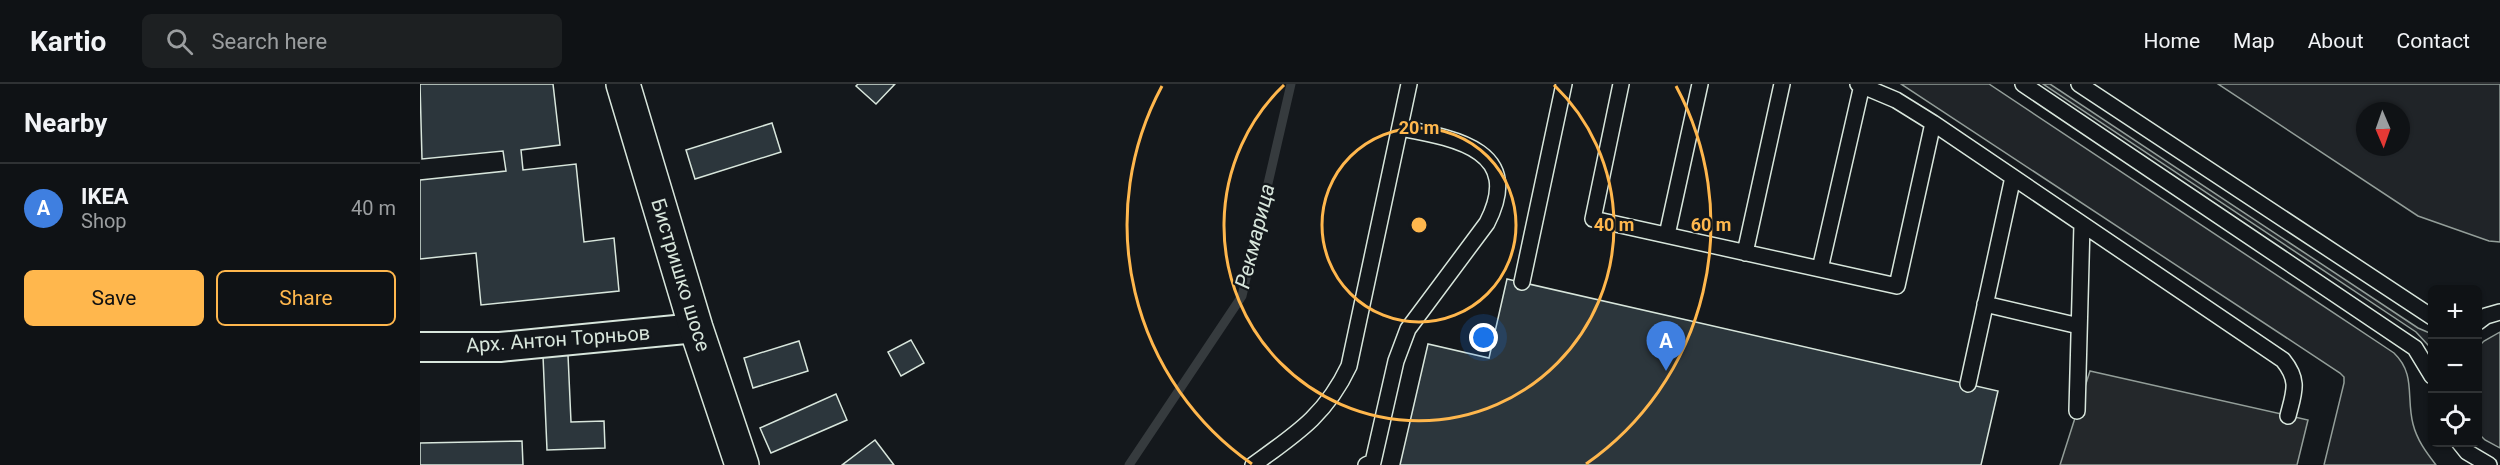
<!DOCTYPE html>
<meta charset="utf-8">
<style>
body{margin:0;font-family:Roboto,sans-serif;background:#1d2022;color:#f1f3f6}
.controls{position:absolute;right:18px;bottom:18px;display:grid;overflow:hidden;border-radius:9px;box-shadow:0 2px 4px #0004}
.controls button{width:54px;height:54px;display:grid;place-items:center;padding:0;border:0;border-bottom:2px solid #2f3234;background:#0f1215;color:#f1f3f6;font:30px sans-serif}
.compass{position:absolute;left:1936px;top:18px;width:54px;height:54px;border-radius:50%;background:#0f1215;box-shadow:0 2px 4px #0004;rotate:178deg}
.you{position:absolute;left:1064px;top:254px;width:21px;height:21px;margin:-15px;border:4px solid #fff;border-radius:50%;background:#1a73e8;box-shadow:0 0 0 9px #1a73e833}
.badge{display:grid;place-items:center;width:39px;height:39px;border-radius:50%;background:#ffb74d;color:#fff;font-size:20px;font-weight:700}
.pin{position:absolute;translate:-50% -50px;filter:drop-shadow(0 2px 3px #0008)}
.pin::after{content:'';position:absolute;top:32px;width:21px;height:18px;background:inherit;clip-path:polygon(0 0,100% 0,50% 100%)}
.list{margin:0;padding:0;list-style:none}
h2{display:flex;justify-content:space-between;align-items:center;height:78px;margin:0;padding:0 24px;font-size:26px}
h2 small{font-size:20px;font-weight:400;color:#9b9ea0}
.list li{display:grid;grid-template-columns:39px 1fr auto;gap:18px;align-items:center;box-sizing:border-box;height:90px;padding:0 24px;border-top:2px solid #2f3234}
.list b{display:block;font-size:22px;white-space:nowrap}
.list p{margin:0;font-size:20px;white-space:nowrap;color:#9b9ea0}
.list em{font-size:20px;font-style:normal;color:#9b9ea0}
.actions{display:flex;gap:12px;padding:18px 24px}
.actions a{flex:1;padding:14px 0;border:2px solid #ffb74d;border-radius:9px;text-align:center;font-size:21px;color:#ffb74d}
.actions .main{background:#ffb74d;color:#111}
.icon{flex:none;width:33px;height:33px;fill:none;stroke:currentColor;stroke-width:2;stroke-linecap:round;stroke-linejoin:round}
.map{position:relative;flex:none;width:2080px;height:381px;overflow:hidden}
header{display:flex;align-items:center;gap:36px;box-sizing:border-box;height:84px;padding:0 30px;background:#0f1215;border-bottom:2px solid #2f3234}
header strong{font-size:28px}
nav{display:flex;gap:33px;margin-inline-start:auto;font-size:21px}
.search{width:420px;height:54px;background:#1d2022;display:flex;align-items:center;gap:15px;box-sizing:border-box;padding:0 21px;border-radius:9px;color:#9b9ea0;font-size:22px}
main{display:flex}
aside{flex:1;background:#0f1215}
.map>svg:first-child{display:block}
</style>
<header>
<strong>Kartio</strong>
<div class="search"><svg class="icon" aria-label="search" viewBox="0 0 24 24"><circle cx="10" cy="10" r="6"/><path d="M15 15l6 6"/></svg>Search here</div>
<nav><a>Home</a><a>Map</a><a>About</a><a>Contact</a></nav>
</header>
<main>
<aside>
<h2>Nearby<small></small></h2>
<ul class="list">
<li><span class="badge" style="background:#3f7fe0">A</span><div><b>IKEA</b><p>Shop</p></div><em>40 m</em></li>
</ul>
<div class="actions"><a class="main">Save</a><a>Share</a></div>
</aside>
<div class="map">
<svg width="2080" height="381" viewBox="0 0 2080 381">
<rect width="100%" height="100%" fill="#14181c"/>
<path fill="#202428" stroke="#939e99" stroke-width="1.5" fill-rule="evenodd" d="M1481,0H1569L1974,269C1996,290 1986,313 1993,340C1997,356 2006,368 2016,381H1904L1924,299V293L1920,289Z
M1623,0H1630L1998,244L2012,250V258L2009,262L1996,248Z
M1798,0H2080V158L2069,157L1998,132ZM1945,27H1981V63H1945Z
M2080,248V364L2065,356L2058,349V263L2064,257Z"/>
<path fill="#24282b" stroke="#939e99" stroke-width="1.5" d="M1670,287L1888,336L1877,381H1640Z"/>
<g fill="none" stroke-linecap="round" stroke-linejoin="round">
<path stroke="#363b3e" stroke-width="9" d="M709,381L822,212L871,0"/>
</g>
<path fill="#2c363c" stroke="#d8e6dc" stroke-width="1.5" d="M0,0H133L140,61L101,66L103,86L156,80L164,158L194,154L199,207L61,221L56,169L0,175V96L86,87L83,67L2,75Z
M438,0H475L456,20L436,2Z
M352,39L361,68L275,95L266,66Z
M1087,195L1578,307L1561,381H980L1008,260L1069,274Z
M491,256L504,279L481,292L468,268Z
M379,257L388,287L333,304L324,274Z
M148,271L151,338L184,337L185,364L127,366L123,272Z
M416,310L427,336L351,369L340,344Z
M455,356L474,381H422Z
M102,357L103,381H0V359Z"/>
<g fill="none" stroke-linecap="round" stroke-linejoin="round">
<defs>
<path id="service" d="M1201,0L1173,135L1477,202L1513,39
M1438,0L1476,16L1513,39L1863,276C1880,297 1874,308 1868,332
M1603,0L1995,264L2012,292
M1659,0L2012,233
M1247,151L1280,0
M1325,169L1362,0
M1400,185L1442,1
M1102,198L1144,0
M1565,220L1659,242
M2058,238L2066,232L2080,228
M1548,300L1593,93
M1657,327L1662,140
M2039,358L2047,368L2069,381
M833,381C876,350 906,331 929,282L989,0
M946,381L953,378L976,277L988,245L1067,139C1105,65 1033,54 980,44"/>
<path id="minor" d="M0,263H80L276,244"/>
<path id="tertiary" d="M203,0L276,244L322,381"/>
</defs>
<use href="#service" stroke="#d8e6dc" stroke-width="18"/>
<use href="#minor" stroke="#d8e6dc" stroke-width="32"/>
<use href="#tertiary" stroke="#d8e6dc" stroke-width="36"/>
<use href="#service" stroke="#14181c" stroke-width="15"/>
<use href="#minor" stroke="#14181c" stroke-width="28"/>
<use href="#tertiary" stroke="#14181c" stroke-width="33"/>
</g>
<g fill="none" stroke="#ffb74d" stroke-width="3">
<circle cx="999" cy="141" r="97"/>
<path d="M1134 1A195 195 0 1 1 864 1"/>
<path d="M832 380A292 292 0 0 1 742 2M1256 2A292 292 0 0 1 1166 380"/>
</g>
<g text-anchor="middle" stroke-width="4.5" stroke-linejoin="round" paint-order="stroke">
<g font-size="20" fill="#d8e6dc" stroke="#14181c">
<text transform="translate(261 191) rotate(73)" y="7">Бистришко шосе</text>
<text transform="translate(138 255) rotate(-4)" y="7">Арх. Антон Торньов</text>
</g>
<g font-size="21" font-style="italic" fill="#d8e6dc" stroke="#14181c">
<text transform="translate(835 152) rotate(-76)" y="7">Рекмарица</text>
</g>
</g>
<circle cx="999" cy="141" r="9" fill="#ffb74d" stroke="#14181c" stroke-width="3"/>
<g font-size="18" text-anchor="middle" font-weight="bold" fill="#ffb74d" stroke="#14181c" stroke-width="4.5" stroke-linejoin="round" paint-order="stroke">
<text x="999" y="50">20 m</text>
<text x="1194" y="147">40 m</text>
<text x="1291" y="147">60 m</text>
</g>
</svg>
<div class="controls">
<button>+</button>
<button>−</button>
<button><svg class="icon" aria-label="locate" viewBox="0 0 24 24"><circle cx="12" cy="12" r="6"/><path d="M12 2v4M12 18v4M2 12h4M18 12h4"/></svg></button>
</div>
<svg class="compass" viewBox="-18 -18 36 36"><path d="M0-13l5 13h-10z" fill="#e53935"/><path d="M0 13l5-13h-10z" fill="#9b9ea0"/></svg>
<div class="you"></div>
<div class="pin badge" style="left:1246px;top:287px;background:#3f7fe0">A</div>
</div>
</main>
